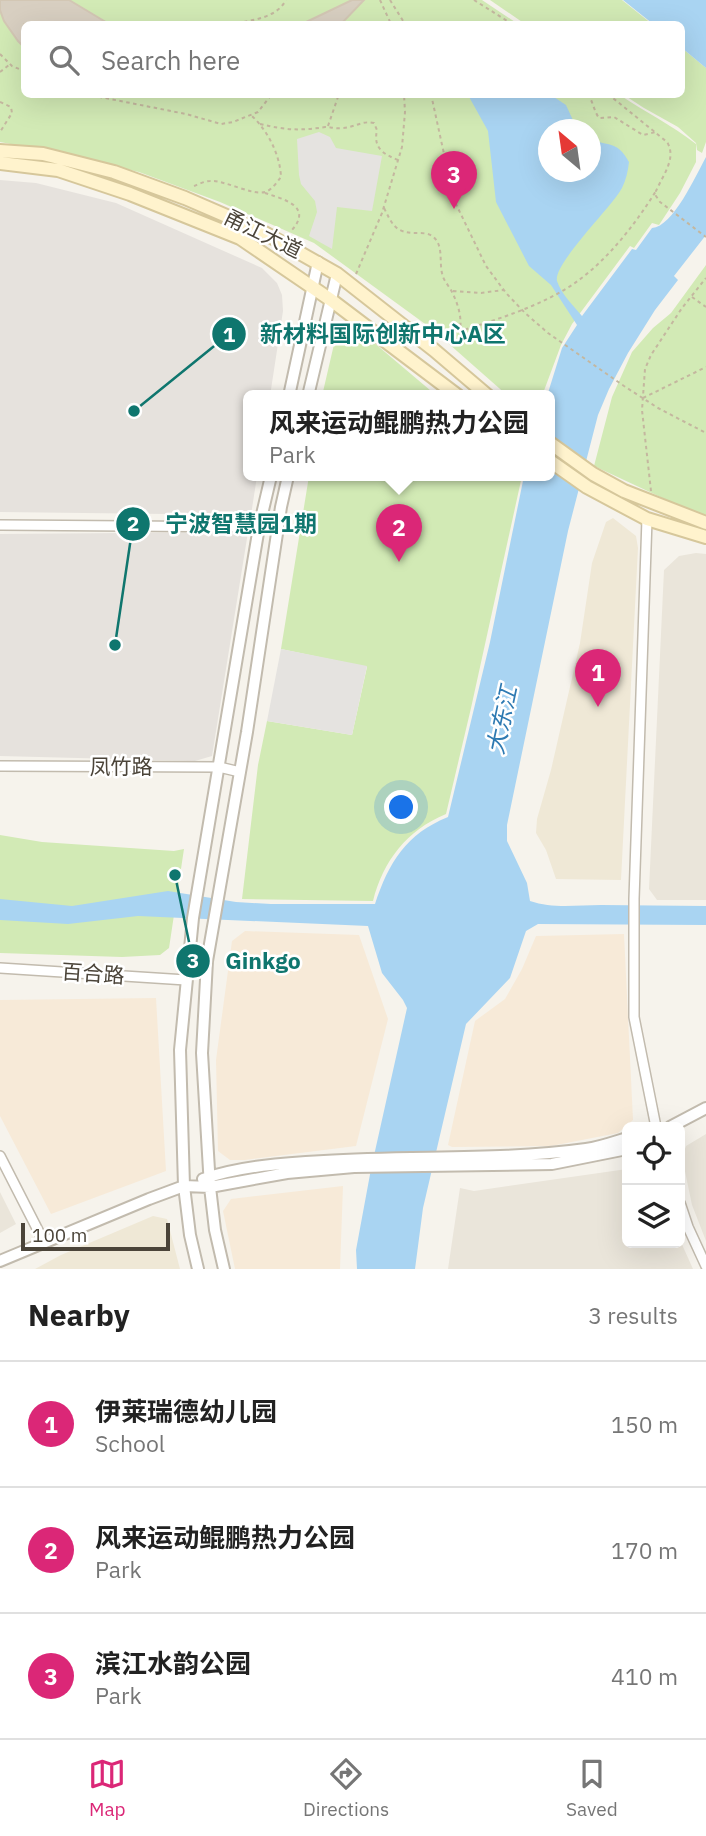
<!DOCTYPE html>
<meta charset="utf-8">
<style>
body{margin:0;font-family:"IBM Plex Sans","Noto Sans SC",sans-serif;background:#f6f6f6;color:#222}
.controls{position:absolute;right:21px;bottom:21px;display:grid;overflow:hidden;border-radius:10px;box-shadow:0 7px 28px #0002}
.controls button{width:63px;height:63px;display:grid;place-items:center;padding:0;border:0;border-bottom:2px solid #e0e0e0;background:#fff;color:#222;font:35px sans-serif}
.compass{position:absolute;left:538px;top:119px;width:63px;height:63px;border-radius:50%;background:#fff;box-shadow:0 7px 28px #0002;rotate:331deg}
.scale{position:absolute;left:21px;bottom:18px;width:149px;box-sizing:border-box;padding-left:7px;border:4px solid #4b4439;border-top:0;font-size:19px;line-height:24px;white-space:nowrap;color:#4b4439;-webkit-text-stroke:5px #fff;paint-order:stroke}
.you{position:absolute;left:402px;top:808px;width:24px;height:24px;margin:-18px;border:5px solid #fff;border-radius:50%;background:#1a73e8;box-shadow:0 0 0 10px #1a73e833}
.badge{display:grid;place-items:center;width:46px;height:46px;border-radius:50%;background:#db2777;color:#fff;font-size:23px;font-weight:700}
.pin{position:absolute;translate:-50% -58px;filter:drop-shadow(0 2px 4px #0008)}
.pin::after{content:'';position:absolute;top:37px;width:24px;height:21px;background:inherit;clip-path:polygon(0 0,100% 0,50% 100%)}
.popup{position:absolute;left:243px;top:390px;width:312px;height:91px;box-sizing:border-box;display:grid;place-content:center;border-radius:10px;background:#fff;filter:drop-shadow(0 2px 5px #0005);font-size:23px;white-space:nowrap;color:#767676}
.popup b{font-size:26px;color:#222}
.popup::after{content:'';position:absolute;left:50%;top:100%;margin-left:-14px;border:14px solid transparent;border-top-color:#fff}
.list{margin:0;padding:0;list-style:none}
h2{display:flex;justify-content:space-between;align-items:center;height:91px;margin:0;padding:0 28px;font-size:30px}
h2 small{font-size:23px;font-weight:400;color:#767676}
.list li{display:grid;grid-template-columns:46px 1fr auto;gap:21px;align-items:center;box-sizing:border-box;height:126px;padding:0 28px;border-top:2px solid #e0e0e0}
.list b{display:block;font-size:26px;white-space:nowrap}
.list p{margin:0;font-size:23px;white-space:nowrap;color:#767676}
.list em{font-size:23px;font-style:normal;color:#767676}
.icon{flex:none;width:38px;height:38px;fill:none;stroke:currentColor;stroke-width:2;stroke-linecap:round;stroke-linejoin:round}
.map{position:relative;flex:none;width:706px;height:1269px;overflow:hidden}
.search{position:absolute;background:#fff;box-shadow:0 7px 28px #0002;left:21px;right:21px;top:21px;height:77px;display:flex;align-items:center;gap:18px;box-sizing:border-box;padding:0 24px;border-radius:10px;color:#767676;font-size:26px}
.sheet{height:469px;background:#fff}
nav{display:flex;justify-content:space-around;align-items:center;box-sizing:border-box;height:98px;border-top:2px solid #e0e0e0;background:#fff;font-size:19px;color:#767676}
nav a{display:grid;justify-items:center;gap:4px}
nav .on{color:#db2777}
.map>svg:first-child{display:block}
</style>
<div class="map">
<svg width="706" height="1269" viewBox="0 0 706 1269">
<rect width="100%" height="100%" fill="#f6f3ec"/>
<path fill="#eae5da" d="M696,553L706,554V900H657L649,889L664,570L679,556Z
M706,1134V1241L692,1205L682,1157L686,1146Z
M627,1169V1243H680V1240L693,1269H448L460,1188L474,1191Z
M0,1192L16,1224L0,1233Z"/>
<path fill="#f7ead8" d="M245,931L359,935L388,1019L356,1146L245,1160H230L218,1151L216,1060L232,941Z
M624,934L633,1120L618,1133L551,1146L452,1147L448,1145L475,1021L505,999L522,969L536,936Z
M156,998L166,1171L51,1214L0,1116V1000Z
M343,1186L340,1269H235L223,1211L231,1199Z"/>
<path fill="#e6e2dd" d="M0,180L36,183L116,203L262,268L277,283L282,295L283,311L270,396H248V476H257L251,515L0,512Z
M248,532L212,756L195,761L0,756V534Z"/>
<path fill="#efe8d6" d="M613,518L636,536L638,548L621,880L556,879L546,850L536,833L537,819L551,770L580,643L592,563L606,522Z
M153,1216L167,1219L180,1269H35L61,1255Z"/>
<path fill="#d2eab5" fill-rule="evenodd" d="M0,0H482L518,24H24V94L620,95C645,112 672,125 696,144V162L680,193L659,225L652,223L634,248L630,246L572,324L561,345L542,396H508L432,329L314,243L220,202L139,172L64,154L0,142ZM548,130H590V172H548Z
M490,0H622L652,24H525Z
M682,48L706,68V142L702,153L697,150L696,143L678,127L644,108L624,95L682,94Z
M706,265V515L684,508L594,466L612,397L632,352L653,328L671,313Z
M348,330L366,336L437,396H322L335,340Z
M309,476H522L471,708L446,814C407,830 383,861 373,901L242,899L258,765L267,721L352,735L367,667L281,649Z
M0,835L42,842L174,851L184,849L169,948L160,955L122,957L0,953Z"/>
<path fill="#e5e3e0" d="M319,132L330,137L336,148L382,156L372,211L337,207L332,249L309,236L317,212L315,201L301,184L299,175L297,139Z
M281,649L367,666L352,735L267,721Z"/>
<path fill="#a9d4f2" d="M623,0H706V68L682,48V24H653Z
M468,95H551L566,105L577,129L548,130V172H590L591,140C611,146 618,142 629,162C628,171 626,180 622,188C611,208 553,264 557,281C561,294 574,306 582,316L632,249L636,250L652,228C673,227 696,175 706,157V235L674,276L678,280L655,310L628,353L609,389L598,415L568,531L507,825V841L527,883L530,901C553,909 577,905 601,905C636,905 671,906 706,906V925L538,924L526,931L510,978L466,1024L423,1208L415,1269H357L356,1250L371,1169L407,1008L403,1000L382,973L368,926L138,916L68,924L0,920V899L72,906L168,891L236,902L271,904H375C389,862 406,834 448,817L490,642L524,476H550V396H547L562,348L577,325L551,285L529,266L496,202L488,131Z"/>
<path fill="#d8cfc1" stroke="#d3c7b4" stroke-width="2" d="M0,0H69L109,24H24V47L18,41L4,21L0,10Z
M352,0H364L341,24H302Z"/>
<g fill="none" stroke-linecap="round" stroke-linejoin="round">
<defs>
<path id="minor" d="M647,519L634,899V1017L656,1127
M0,525L259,527
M0,766L219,767L240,772
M0,968L186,980
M0,1156L44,1242
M680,1203L688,1227L706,1266"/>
<path id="tertiary" d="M289,396L318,262
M308,396L337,274
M670,1127L706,1108
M203,1179C240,1166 285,1163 324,1161C411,1155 499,1161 586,1149C600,1147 614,1142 627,1138
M0,1261L149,1199L184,1186L210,1187L287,1173L354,1167L552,1164L627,1149
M198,1269L190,1235L184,1186L180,1050L193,918L259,527L271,476
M224,1269L215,1230L210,1187L202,1053L207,961L247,732L281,507L288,476"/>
<path id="secondary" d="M0,151L43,154L114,172L185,198L261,231L337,274L434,350L488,396
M0,163L58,170L130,194L240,238L331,300L458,396
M550,443L593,474L624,491L706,523
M550,461L587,487L647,519L706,537"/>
</defs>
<use href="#minor" stroke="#c2bbae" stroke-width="12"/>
<use href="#tertiary" stroke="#c2bbae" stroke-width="14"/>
<use href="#secondary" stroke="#d6c79b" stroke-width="16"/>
<path stroke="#c4b79f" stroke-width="2" stroke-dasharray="3.5 3.5" stroke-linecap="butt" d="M380,0L391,24
M390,0L405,24
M474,0L512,24
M237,23C255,20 277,17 286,0
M453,24H456
M0,54L12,66L24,71
M0,72L9,65
M85,94L186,114L221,124L233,122L258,112L272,94
M431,94L454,200L486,266L506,293L525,313L548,333L624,386L658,408L706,433
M588,94C593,102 594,111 599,118L614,117L643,135L656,132
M608,94L667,142C677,158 663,175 656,191V196L660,202L706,237
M0,102L11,107L12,113L0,132
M260,124C285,130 300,131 325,127C331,127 336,129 342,128C354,128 362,120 374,123L377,130C373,148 383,154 398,160
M328,126L339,94
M194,186C199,184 205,181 210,181C225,180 253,196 265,192C272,190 277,182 281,177C280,155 268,131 252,116
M265,193C283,199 313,206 292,230
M384,208C392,224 395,233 416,233C421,233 428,233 432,236C444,244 439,261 442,273C443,280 449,286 452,292C458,304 462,317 460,330
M356,274L382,213L402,147L405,112L404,94
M453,291L481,293L503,290
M692,297L706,307
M445,336C488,322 543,307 579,280C610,257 636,223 656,191
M643,398L706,367
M651,491L642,410L645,369L651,355L682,308L706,278"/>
<use href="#minor" stroke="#fff" stroke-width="9"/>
<use href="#tertiary" stroke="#fff" stroke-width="10"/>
<use href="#secondary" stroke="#fff3cd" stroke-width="12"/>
</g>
<g text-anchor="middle" stroke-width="5" stroke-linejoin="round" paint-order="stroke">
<g font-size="21" fill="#4b4439" stroke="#fff">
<text transform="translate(263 234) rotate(26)" y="7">甬江大道</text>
<text x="121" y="774">凤竹路</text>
<text transform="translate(93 974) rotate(4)" y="7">百合路</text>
</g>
<g font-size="23" font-style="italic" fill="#2e7ab2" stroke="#fff">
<text transform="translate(502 720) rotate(-78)" y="8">大东江</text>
</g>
</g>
<path fill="none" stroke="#0f766e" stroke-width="2.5" d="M134 411L229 334M115 645L133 524M175 875L193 961"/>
<g fill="#0f766e" stroke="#fff" stroke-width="2.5">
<circle cx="134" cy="411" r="7"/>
<circle cx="115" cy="645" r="7"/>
<circle cx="175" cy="875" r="7"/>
<circle cx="229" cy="334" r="18"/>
<circle cx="133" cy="524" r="18"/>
<circle cx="193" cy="961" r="18"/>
</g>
<g font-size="21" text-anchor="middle" font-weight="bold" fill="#fff">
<text x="229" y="342">1</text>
<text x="133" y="531">2</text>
<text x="193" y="968">3</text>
</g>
<g font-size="23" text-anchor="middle" font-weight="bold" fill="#0f766e" stroke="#fff" stroke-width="5" stroke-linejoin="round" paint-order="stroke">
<text x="383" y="342">新材料国际创新中心A区</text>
<text x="241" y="532">宁波智慧园1期</text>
<text x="263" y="969">Ginkgo</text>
</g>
</svg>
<div class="controls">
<button><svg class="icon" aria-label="locate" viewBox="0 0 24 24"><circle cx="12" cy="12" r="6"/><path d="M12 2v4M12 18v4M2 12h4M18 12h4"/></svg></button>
<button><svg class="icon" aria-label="layers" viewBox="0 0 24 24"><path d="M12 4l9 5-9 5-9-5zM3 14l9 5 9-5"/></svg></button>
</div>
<svg class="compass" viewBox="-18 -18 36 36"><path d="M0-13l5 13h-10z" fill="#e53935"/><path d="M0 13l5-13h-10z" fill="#767676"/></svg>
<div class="scale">100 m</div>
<div class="you"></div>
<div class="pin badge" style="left:598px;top:707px">1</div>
<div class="pin badge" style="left:399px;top:562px">2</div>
<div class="popup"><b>风来运动鲲鹏热力公园</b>Park</div>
<div class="pin badge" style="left:454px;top:209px">3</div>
<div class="search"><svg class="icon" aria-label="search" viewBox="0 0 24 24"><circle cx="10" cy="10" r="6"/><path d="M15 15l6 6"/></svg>Search here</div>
</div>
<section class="sheet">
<h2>Nearby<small>3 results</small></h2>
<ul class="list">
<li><span class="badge">1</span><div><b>伊莱瑞德幼儿园</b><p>School</p></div><em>150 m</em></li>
<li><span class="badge">2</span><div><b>风来运动鲲鹏热力公园</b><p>Park</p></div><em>170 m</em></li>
<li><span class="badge">3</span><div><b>滨江水韵公园</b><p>Park</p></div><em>410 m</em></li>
</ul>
</section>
<nav>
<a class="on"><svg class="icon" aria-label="map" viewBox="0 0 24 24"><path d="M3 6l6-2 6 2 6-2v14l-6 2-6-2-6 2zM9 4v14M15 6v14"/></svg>Map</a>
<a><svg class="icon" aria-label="directions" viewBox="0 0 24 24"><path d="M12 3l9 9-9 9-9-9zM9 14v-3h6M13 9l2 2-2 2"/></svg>Directions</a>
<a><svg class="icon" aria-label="saved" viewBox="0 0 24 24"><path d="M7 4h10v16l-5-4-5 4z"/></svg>Saved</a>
</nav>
